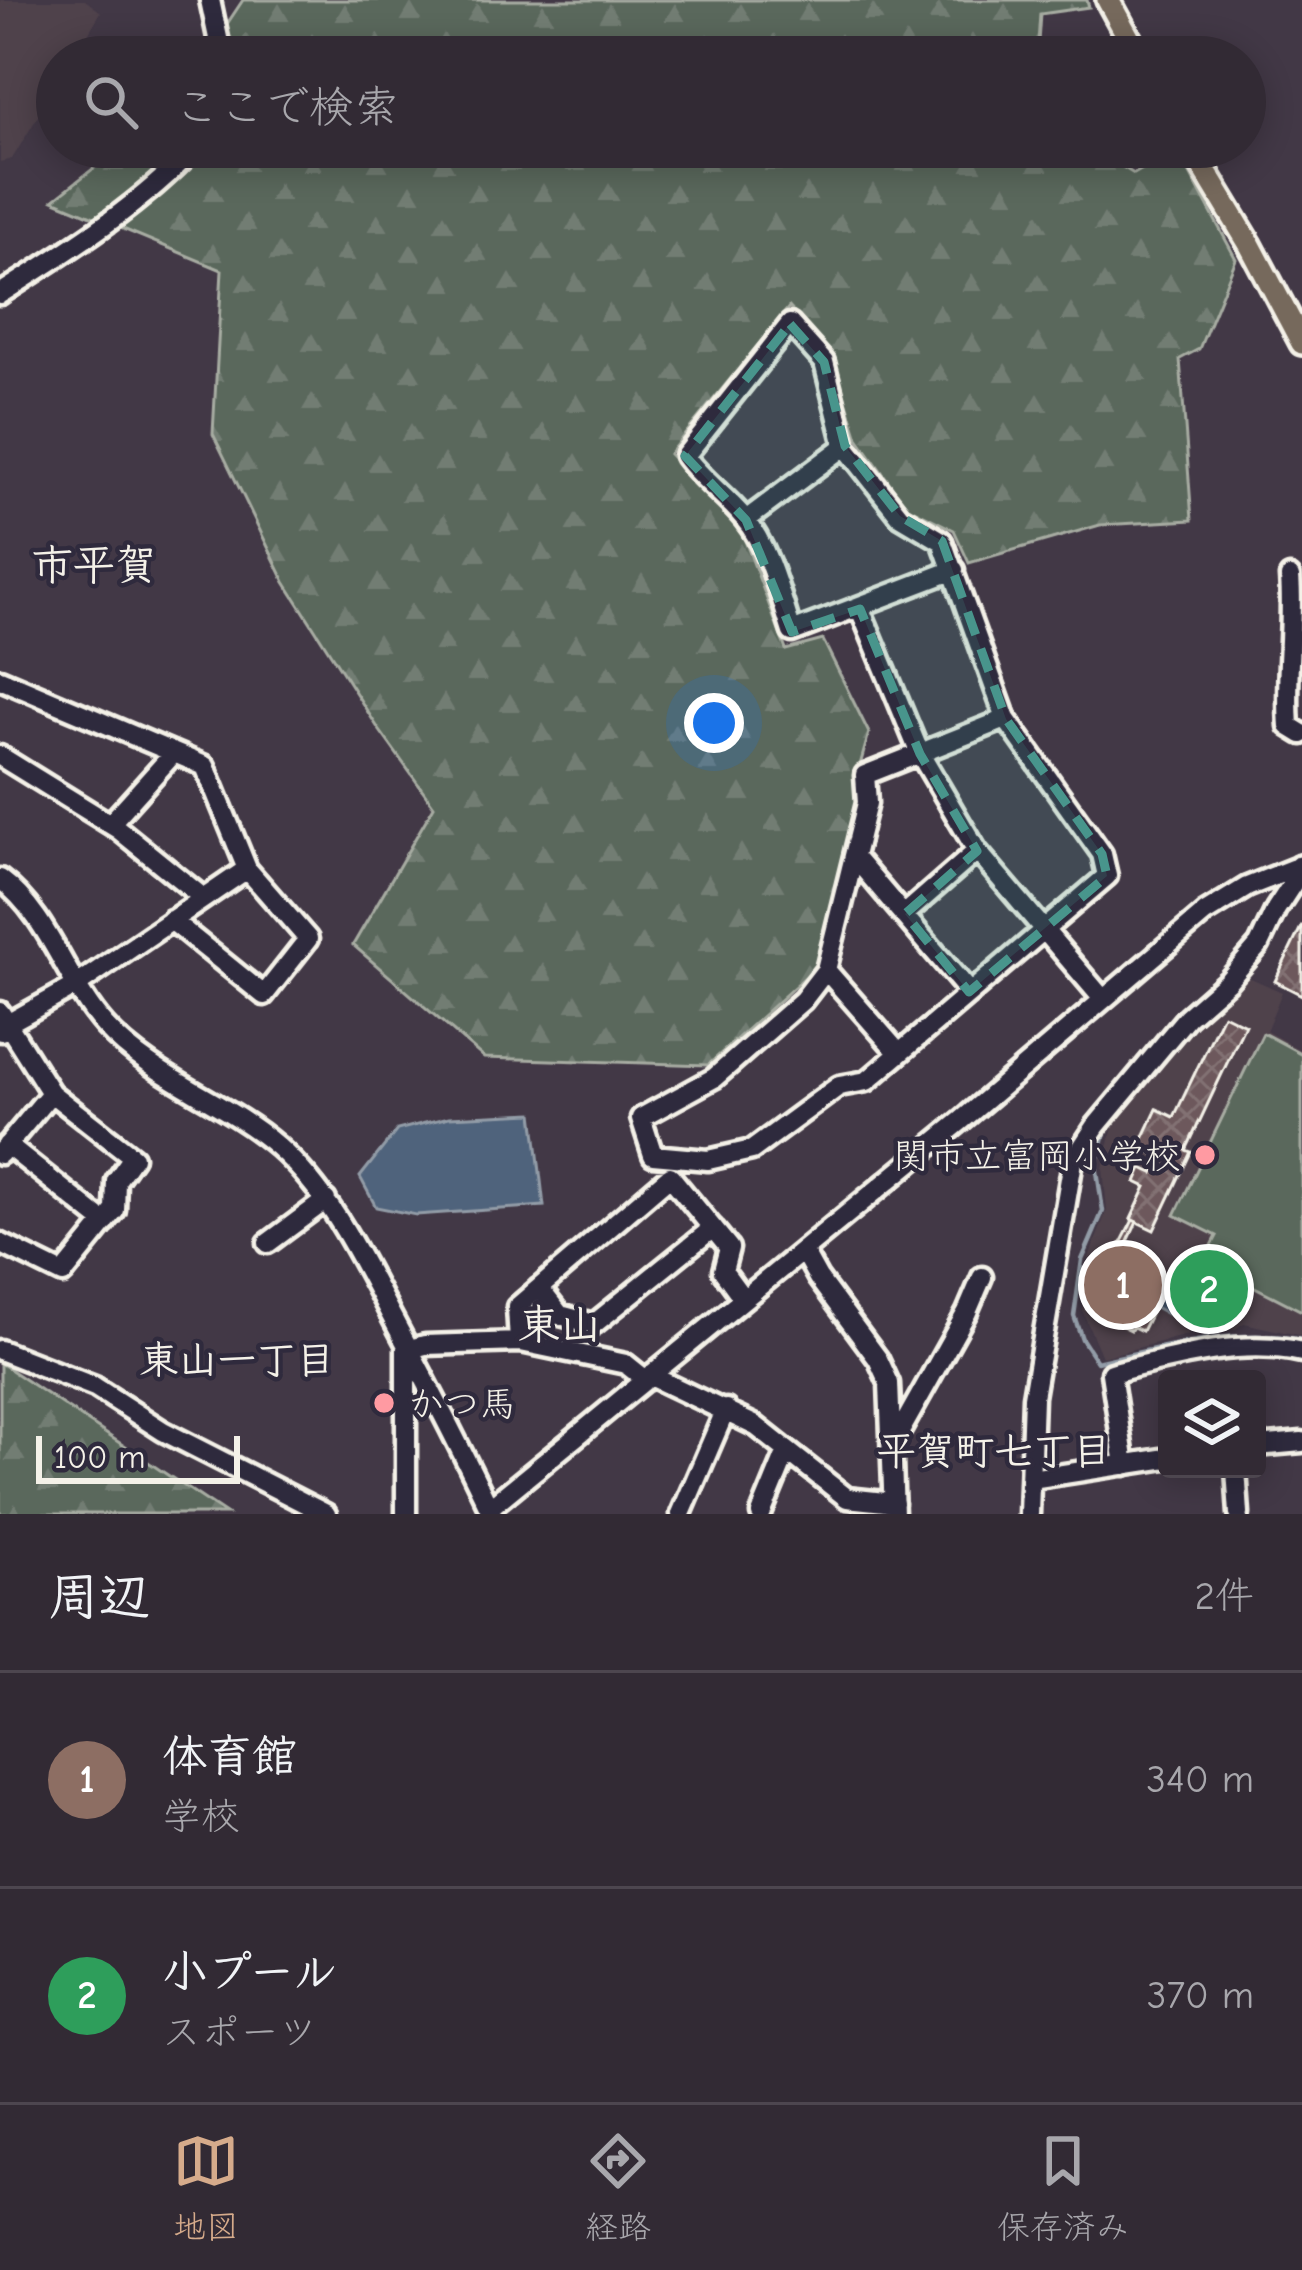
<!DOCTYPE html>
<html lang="ja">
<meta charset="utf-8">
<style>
body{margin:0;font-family:"Comic Neue","Klee One",sans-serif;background:#3d3640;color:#f1f3f6}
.controls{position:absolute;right:36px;bottom:36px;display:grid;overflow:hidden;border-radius:12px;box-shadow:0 6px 30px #0003}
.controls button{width:108px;height:108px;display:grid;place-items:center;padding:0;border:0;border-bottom:3px solid #4d464f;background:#322a34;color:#f1f3f6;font:60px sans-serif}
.scale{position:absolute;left:36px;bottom:30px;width:204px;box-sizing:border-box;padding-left:12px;border:6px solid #f4f1e8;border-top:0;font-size:33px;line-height:42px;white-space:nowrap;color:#f4f1e8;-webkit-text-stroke:9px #2f2a3d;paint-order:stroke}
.you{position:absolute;left:714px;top:723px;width:42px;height:42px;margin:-30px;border:9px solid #fff;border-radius:50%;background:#1a73e8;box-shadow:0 0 0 18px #1a73e833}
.badge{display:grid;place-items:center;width:78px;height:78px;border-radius:50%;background:#d6ab8b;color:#fff;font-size:39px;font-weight:700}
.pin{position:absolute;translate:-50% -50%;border:6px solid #fff;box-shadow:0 3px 12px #0006}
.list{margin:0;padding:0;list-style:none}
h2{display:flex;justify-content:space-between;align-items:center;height:156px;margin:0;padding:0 48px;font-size:51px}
h2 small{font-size:39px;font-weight:400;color:#a8a7ac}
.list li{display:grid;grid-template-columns:78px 1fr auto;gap:36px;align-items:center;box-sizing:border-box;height:216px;padding:0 48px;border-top:3px solid #4d464f}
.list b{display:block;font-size:45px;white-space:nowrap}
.list p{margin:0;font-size:39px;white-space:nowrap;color:#a8a7ac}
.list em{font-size:39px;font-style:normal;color:#a8a7ac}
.icon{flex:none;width:66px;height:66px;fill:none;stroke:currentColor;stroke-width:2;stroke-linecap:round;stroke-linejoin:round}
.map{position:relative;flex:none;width:1302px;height:1514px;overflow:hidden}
.search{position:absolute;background:#322a34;box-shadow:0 6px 30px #0003;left:36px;right:36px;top:36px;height:132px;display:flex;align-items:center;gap:30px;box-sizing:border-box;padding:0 42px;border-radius:66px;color:#a8a7ac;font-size:45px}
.sheet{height:588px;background:#322a34}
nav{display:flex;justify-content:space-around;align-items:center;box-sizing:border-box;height:168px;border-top:3px solid #4d464f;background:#322a34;font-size:33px;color:#a8a7ac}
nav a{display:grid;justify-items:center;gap:6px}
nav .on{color:#d6ab8b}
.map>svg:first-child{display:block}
</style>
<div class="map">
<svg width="1302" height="1514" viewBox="0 0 1302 1514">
<defs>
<pattern id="forest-firs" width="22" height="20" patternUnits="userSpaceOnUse" patternTransform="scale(3)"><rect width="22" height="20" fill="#5a675c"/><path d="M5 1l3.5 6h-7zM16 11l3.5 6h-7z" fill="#727d73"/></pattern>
<pattern id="building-cross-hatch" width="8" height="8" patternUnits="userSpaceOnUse" patternTransform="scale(3)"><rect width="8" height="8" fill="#6d595b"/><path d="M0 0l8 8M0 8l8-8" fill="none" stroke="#827173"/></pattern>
</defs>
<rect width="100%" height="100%" fill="#423846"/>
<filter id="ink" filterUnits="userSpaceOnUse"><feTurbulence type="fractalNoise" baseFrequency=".00833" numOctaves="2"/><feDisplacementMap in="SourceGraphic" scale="24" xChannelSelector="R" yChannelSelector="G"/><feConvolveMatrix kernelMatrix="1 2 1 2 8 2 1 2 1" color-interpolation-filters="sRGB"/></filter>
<g filter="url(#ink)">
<path fill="#4f424c" d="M0,0H85L101,12L74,57H57V85L12,159L0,162Z
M1246,976L1282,992L1266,1031L1302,1051V1336L1244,1323L1234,1330L1196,1320L1187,1335L1102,1357L1082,1310L1089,1258L1107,1210L1103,1168L1114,1123L1194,1027Z"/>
<path fill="#5a675c" stroke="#a7aca2" stroke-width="3" d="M1263,1033L1302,1054V1311L1204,1261L1217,1236L1175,1215Z"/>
<path fill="url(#forest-firs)" stroke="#a7aca2" stroke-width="3" d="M243,0H1087L1089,7L1040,14L1037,57H205Z
M121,147H1090L1134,174L1177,149L1236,259L1199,349L1180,359L1192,520L1100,525L969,563L954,530L906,506L858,438L831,353L789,307L669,454L741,530L786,650L823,640L869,733L857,776L858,800L816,967L708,1065L484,1058L353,945L434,806L378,728L285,582L213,434L222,270L53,200Z
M0,1363L226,1514H0Z"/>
<path fill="#50637b" stroke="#929ca7" stroke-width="3" d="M533,1113L544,1206L416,1215L376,1207L360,1177L397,1130L449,1117Z
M1175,1260L1195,1270L1171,1316L1151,1305Z"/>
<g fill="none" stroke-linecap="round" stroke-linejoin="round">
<path stroke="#929ca7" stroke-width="4.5" d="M1272,938L1302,886
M1109,1119L1096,1165L1103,1211L1082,1260L1074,1316L1082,1339L1097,1362C1163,1347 1235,1327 1302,1340"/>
</g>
<path fill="url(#building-cross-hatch)" stroke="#f4f1e8" stroke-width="3" d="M1302,925V995L1275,981Z
M1223,1014L1245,1025L1186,1150L1191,1152L1154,1230L1131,1219L1146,1187L1136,1182L1142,1168L1153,1173L1161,1157L1139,1147L1157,1109L1174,1117Z
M1133,1220L1137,1222L1125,1248L1157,1263L1137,1306L1151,1313L1142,1331L1133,1327L1131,1330L1087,1309Z"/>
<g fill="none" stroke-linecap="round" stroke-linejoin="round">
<defs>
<path id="minor" d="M210,0L222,57
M0,294C69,250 139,207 195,147
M746,520L845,446
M954,570L792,632C780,595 769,548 744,518C725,495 702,480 685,456L790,324L824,362L845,446L900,516L942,541L1006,719L1102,854L1107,876L867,1081L839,1086L752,1150L708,1160L653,1155L641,1118L714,1078L803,1000L826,970L867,803L865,775L1006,719
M1290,577C1294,627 1285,676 1289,726L1302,734
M860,609L920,754L977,851L1102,998
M0,679L205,766L247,869L308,939L264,995L171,920
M0,756L118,829L202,897
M110,824L174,753
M855,858L969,992
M0,879C50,916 65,981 105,1026C152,1078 225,1101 277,1146C331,1194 360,1256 393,1319C427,1383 461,1448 492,1514
M905,914L977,851
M826,970L897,1051
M0,1012L51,1093L133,1157L116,1181L115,1210L63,1274L0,1243
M1,1031L7,1024L77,985L247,869
M7,1145L105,1223
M0,1154L51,1093
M268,1243L326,1200
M803,1251L818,1278L878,1359L889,1383L894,1514
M539,1288L560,1315L594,1324L713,1228
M519,1342L517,1307L670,1176L729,1248L723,1271L742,1297
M410,1349L425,1345L521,1342L626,1364L646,1380
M0,1350L95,1387L163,1431L326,1514
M651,1376L756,1426L847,1498L894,1503
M893,1444L967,1312L982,1277
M1257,1446L1302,1442
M1125,1465L1111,1373C1171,1358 1240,1338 1302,1352
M1236,1469L1239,1514
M1031,1479L1167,1458
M489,1508L962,1120L1205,913L1247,887L1302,865
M406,1514V1348
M681,1514L726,1409
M761,1514L787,1451
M1029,1514L1033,1397L1073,1161L1096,1126L1187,1017L1228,981L1259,945L1276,909L1293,883L1298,866"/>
<path id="major" d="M1108,0L1139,57
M1191,147L1250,245L1302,343"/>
</defs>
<use href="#minor" stroke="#f4f1e8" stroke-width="27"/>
<use href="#major" stroke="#f4f1e8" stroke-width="30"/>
<use href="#minor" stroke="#2f2a3d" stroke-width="18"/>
<use href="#major" stroke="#76695c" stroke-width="21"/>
</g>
</g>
<path fill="#48958c" fill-opacity="0.2" stroke="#48958c" stroke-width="9" stroke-dasharray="24 15" stroke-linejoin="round" d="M790,324L824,362L845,446L900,516L942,541L1006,719L1102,854L1107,876L969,992L905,914L977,851L920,754L860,609L792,632L746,520L685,456Z"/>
<g fill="#ff9aa2" stroke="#2f2a3d" stroke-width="4.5">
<circle cx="1205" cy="1155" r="12"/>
<circle cx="384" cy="1403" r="12"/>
</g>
<g text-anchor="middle" stroke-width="9" stroke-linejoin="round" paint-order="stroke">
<g font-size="36" fill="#f4f1e8" stroke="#2f2a3d" text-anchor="end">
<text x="1181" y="1168">関市立富岡小学校</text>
<text x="408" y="1416" text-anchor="start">かつ馬</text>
</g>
<g font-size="39" font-weight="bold" fill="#f4f1e8" stroke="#2f2a3d">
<text x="237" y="1373">東山一丁目</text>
<text x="994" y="1464">平賀町七丁目</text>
</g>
<g font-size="42" font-weight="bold" fill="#f4f1e8" stroke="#2f2a3d">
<text x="94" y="579">市平賀</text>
<text x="560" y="1339">東山</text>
</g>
</g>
</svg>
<div class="controls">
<button><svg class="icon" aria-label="layers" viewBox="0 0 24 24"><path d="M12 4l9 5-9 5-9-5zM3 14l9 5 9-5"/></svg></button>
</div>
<div class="scale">100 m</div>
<div class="you"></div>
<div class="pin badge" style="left:1123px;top:1285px;background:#8d6e63">1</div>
<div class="pin badge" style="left:1209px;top:1289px;background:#2e9e5b">2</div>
<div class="search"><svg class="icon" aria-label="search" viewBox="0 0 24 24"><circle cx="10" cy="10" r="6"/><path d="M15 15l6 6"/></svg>ここで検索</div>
</div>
<section class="sheet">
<h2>周辺<small>2件</small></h2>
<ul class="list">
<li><span class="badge" style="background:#8d6e63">1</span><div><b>体育館</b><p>学校</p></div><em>340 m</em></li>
<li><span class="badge" style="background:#2e9e5b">2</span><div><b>小プール</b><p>スポーツ</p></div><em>370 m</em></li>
</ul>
</section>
<nav>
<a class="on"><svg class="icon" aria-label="map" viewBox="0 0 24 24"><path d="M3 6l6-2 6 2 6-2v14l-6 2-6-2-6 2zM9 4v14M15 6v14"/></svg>地図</a>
<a><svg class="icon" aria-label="directions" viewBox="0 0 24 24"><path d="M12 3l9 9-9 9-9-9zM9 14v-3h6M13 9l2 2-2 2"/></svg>経路</a>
<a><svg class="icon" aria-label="saved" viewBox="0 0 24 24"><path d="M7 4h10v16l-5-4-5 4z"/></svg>保存済み</a>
</nav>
